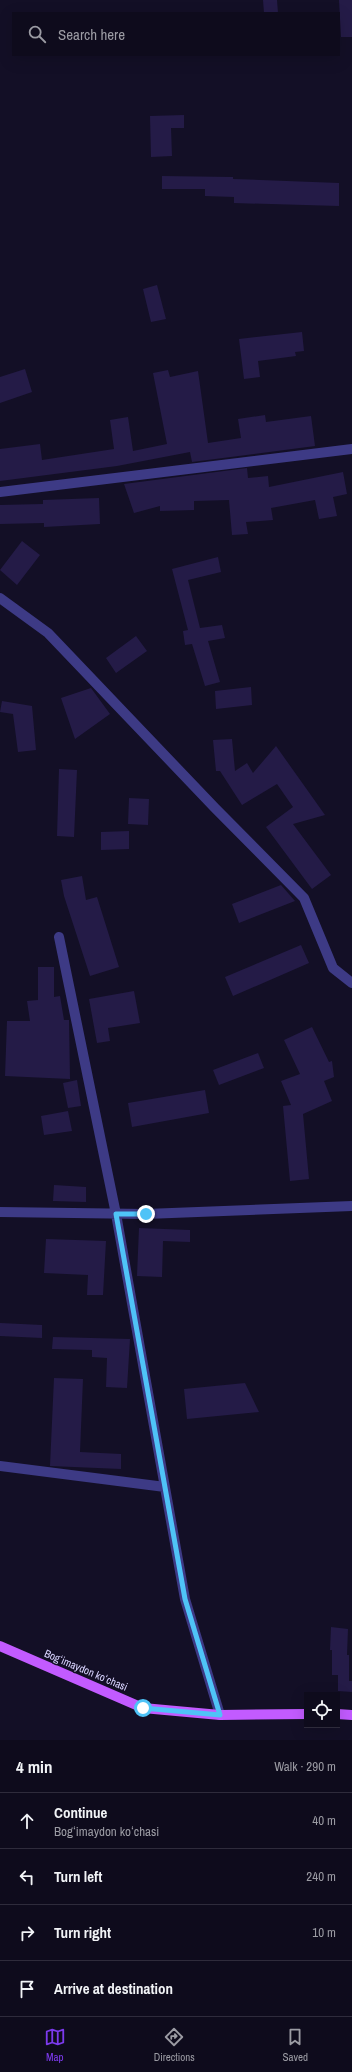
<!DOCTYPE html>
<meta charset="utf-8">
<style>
body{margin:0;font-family:"Archivo Narrow",sans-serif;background:#1c1929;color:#f1f3f6}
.controls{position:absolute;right:12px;bottom:12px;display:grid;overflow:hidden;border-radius:0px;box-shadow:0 4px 16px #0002}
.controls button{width:36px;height:36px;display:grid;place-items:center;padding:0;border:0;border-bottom:1px solid #2e2b3b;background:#0e0b1c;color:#f1f3f6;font:20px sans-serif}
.stop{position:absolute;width:12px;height:12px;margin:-9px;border:3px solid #4fc3f7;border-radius:50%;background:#fff}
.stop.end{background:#4fc3f7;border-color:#fff;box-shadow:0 1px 4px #0008}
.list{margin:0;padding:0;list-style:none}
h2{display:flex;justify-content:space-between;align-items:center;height:52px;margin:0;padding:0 16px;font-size:17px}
h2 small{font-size:13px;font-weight:400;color:#9b9ba3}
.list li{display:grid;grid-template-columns:26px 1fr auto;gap:12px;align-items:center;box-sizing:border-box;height:56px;padding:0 16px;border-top:1px solid #2e2b3b}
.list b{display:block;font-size:15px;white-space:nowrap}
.list p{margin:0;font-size:13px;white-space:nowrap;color:#9b9ba3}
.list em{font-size:13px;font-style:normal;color:#9b9ba3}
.icon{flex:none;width:22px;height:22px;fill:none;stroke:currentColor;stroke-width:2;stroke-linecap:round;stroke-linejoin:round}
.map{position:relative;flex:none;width:352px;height:1740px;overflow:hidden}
.search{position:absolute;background:#0e0b1c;box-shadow:0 4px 16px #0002;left:12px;right:12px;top:12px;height:44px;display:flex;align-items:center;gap:10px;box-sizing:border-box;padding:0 14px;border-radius:0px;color:#9b9ba3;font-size:15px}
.sheet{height:276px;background:#0e0b1c}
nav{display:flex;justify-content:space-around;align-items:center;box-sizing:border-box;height:56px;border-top:1px solid #2e2b3b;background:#0e0b1c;font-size:11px;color:#9b9ba3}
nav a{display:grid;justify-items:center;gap:2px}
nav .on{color:#7c3aed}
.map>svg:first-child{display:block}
</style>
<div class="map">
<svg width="352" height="1740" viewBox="0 0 352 1740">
<rect width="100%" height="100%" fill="#130f26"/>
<path fill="#241b47" d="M263,0H277L278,13H264Z
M339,0H352V37H341Z
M184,115V128H171L172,156L151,157L150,116Z
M162,176L233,177V179L339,183V206L234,203V197L205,196V189H162Z
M157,285L166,319L151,322L143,289Z
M302,332L304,351L295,352L296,356L258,361L260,377L244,379L239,339Z
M25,369L32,392L0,403V377Z
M168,370L170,377L198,371L208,443L241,438L238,419L265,415L266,422L311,416L315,446L192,462L190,452L117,466L0,481V449L40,444L42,460L114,449L110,420L128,417L133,451L167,444L153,373Z
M247,468L248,478L268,476L269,487L343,472L347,494L333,497L337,516L319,519L315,500L271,508L273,520L246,522L248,534L232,535L229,500L194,501V510L160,511V506L134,513L124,484Z
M99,498L100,524L44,527V523L0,524V505L43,504V500Z
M22,541L40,555L17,585L0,570Z
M218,557L221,572L188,580L200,628L222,625L225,638L208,641L220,682L205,686L192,644L185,645L183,631L188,630L172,569Z
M136,636L147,651L116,673L106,658Z
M251,687L252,705L216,709L215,691Z
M91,688L110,714L75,739L61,698Z
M2,701L32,706L36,750L18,752L13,714L0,712Z
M232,739L235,771L247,763L253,773L276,746L325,815L293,824L331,875L312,889L266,827L293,807L277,784L242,805L220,771H216L213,740Z
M59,769L77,770L74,837L57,836Z
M129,798L149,799L148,825L128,824Z
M129,831V849L101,850V832Z
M82,876L86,900L97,897L119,967L90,976L64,896L61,880Z
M281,885L295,901L239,923L232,904Z
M301,945L309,963L233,996L225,977Z
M38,967H54V997L60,996L64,1020H69L70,1079L5,1076L7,1021H30L27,1001L38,1000Z
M134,991L140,1023L108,1028L110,1041L97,1043L89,999Z
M312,1027L329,1062L332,1061L334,1077L324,1081L332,1101L303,1114L309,1179L290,1181L283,1106L291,1105L281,1081L300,1074L284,1040Z
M258,1053L264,1068L219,1085L213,1070Z
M77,1080L81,1106L68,1108L63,1083Z
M205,1090L209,1113L132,1127L128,1103Z
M68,1111L72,1131L44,1135L41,1116Z
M54,1185L86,1187V1202L53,1201Z
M139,1228L190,1230V1242L163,1241L162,1277L137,1276Z
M46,1239L106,1241L103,1295H87L88,1275L44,1273Z
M0,1323L42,1325V1338L0,1336Z
M53,1337L130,1339L127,1388L106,1387L107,1358L92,1357V1350L52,1349Z
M54,1378L83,1379L80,1452L121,1454V1469L50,1466Z
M245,1383L259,1412L187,1419L184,1389Z
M331,1627L348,1629L347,1655H349V1681H352V1692L338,1691V1675H332V1650H330Z"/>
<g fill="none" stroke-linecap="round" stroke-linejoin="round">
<path stroke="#3d3a85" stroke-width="10" d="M0,492L352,449
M0,598L48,633L215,808L304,898L333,968L352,983
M59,937L116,1214L185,1599L220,1715
M0,1212L146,1214L352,1206
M0,1466L165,1487"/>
<path stroke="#c25bff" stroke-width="10" d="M0,1646L143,1708L220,1715L307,1714
M337,1714L352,1715"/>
</g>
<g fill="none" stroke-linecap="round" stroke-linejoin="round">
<path stroke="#4fc3f7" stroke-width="5" d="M143,1708L220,1715L185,1599L116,1214H146"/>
</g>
<g text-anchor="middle" stroke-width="3" stroke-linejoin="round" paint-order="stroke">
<g font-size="11" fill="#d9d4ff" stroke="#130f26">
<text transform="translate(86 1670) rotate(23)" y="4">Bogʻimaydon koʻchasi</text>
</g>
</g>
</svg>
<div class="controls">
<button><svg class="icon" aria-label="locate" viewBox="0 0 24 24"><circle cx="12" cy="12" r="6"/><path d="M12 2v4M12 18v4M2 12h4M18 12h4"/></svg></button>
</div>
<div class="stop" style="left:143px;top:1708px"></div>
<div class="stop end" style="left:146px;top:1214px"></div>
<div class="search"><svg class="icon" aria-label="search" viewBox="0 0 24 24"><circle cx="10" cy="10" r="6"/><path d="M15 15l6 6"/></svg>Search here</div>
</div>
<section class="sheet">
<h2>4 min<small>Walk · 290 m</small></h2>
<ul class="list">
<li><svg class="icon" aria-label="ahead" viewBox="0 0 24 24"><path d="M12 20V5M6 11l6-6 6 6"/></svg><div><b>Continue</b><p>Bogʻimaydon koʻchasi</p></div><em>40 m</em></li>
<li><svg class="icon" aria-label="left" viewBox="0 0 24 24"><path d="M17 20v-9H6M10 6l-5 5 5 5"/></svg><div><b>Turn left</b></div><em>240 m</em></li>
<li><svg class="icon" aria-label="right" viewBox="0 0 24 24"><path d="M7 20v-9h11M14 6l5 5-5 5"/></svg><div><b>Turn right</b></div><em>10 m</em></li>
<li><svg class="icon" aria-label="arrive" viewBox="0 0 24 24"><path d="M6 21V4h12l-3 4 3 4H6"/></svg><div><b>Arrive at destination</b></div></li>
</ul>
</section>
<nav>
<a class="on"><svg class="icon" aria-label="map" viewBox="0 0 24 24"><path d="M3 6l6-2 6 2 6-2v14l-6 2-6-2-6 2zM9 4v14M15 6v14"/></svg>Map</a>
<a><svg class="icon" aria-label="directions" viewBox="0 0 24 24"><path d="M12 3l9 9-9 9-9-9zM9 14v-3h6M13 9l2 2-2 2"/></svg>Directions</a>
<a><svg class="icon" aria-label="saved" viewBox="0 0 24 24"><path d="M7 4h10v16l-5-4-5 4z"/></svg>Saved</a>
</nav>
